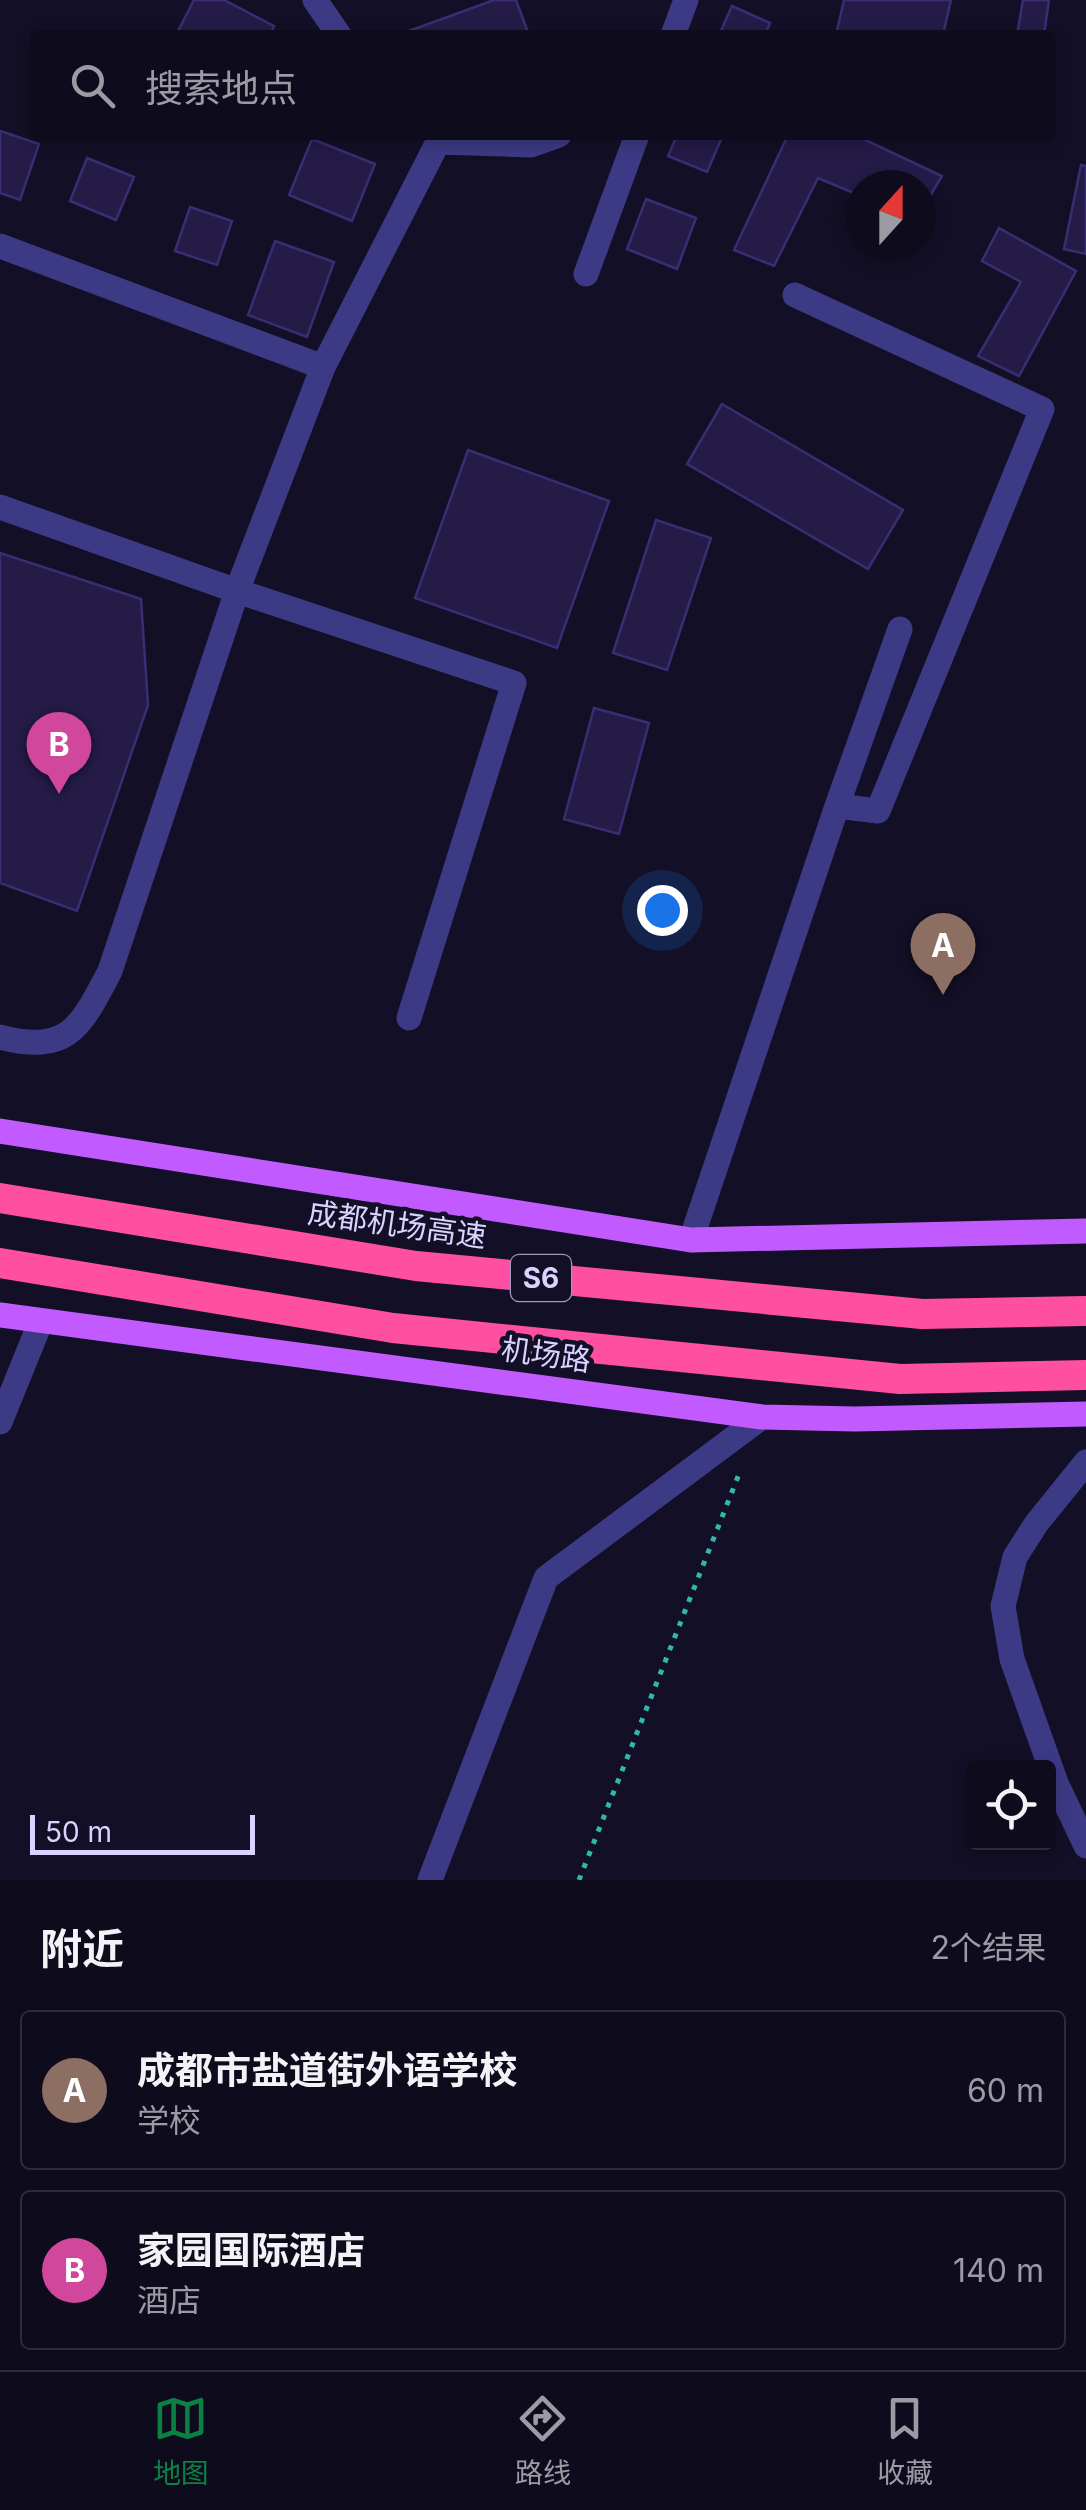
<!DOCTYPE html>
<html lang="zh">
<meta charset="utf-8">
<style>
body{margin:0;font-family:Inter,"Noto Sans SC",sans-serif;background:#1c1929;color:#f1f3f6}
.controls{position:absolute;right:30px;bottom:30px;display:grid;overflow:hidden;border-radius:10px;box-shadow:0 5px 15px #0003}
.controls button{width:90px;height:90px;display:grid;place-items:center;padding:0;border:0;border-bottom:2px solid #2e2b3b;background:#0e0b1c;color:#f1f3f6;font:50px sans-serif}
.compass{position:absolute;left:846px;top:170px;width:90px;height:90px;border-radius:50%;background:#0e0b1c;box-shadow:0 5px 15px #0003;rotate:21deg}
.scale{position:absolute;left:30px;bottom:25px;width:225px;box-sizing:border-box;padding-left:10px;border:5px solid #d9d4ff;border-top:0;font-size:28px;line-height:35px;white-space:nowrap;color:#d9d4ff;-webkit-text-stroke:8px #130f26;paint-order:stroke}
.you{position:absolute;left:662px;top:910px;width:35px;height:35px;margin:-25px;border:8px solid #fff;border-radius:50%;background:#1a73e8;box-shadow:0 0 0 15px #1a73e833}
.badge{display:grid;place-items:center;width:65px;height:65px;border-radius:50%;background:#0b8043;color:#fff;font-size:32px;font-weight:700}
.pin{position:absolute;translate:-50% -82px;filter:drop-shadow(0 2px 5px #0008)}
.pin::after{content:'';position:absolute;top:52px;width:35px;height:30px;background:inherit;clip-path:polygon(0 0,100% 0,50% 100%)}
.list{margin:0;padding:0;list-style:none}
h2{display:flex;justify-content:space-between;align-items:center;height:130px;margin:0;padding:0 40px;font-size:42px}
h2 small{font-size:32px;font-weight:400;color:#9b9ba3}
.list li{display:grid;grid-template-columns:65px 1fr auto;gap:30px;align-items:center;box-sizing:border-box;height:160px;margin:0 20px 20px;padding:0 20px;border:2px solid #2e2b3b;border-radius:10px}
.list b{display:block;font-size:38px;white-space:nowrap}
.list p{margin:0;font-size:32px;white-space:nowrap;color:#9b9ba3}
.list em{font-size:32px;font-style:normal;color:#9b9ba3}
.icon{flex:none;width:55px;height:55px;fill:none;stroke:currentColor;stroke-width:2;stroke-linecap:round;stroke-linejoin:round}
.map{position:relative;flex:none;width:1086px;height:1880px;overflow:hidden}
.search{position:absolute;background:#0e0b1c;box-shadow:0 5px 15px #0003;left:30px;right:30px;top:30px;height:110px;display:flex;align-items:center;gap:25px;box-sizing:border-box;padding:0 35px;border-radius:10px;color:#9b9ba3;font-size:38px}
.sheet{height:490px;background:#0e0b1c}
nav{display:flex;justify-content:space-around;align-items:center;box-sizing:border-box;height:140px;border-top:2px solid #2e2b3b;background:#0e0b1c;font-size:28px;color:#9b9ba3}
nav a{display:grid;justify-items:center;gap:5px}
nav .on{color:#0b8043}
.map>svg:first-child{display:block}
</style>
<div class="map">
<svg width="1086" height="1880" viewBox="0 0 1086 1880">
<rect width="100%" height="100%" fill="#130f26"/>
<path fill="#241b47" stroke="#3b2d73" stroke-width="2.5" d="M194,0H224L274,26L270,35H176Z
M494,0H516L529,35H398Z
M844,0H951L943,35H836Z
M1023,0H1049L1044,35H1017Z
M732,6L770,23L765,35H719Z
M0,131L39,144L20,200L0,193Z
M677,135H723L707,172L668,156Z
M788,135H855L942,176L921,211V185H861V196L818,178L774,266L734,250Z
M312,139L375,164L352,221L289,195Z
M87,158L134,177L116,220L70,201Z
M1081,165L1086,166V254L1064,249Z
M646,199L696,218L677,269L627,249Z
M190,207L232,221L217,265L175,251Z
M999,228L1076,271L1019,376L978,356L1021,282L982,261Z
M275,241L334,262L307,337L248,315Z
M722,404L903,510L868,569L687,464Z
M468,450L609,501L557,648L415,598Z
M656,520L711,538L667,670L613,653Z
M0,553L141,599L148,705L77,911L0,883Z
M594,708L649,723L619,834L564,819Z"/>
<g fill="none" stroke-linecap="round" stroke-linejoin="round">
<path stroke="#2fb8b0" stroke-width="5" stroke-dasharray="5 8" stroke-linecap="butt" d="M579,1880L741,1469"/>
<path stroke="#3d3a85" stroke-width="25" d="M315,0L339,35
M673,35L686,0
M0,246L323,367L438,142L531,145L559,135
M586,274L637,135
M795,295L1042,409L878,811L837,806
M0,507L237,591L514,683L409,1018
M0,1037C69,1055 81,1026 110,971L237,591L323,367
M691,1240L837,806L900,629
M0,1422L41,1321
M1086,1462L1036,1524L1015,1557L1003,1606L1012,1659L1056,1783L1086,1846
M430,1880L546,1578L762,1417"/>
<path stroke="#c25bff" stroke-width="25" d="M0,1131L691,1240L1086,1231
M0,1315L762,1417L855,1419L1086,1414"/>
<path stroke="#ff4fa3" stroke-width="30" d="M0,1198L416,1266L922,1314L1086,1311
M0,1263L393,1328L900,1379L1086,1375"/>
</g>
<g text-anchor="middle" stroke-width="9" stroke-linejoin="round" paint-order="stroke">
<rect fill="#130f26" stroke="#9e99be" stroke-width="2.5" x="511" y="1255" width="60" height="46" rx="8"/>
<g font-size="28" font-weight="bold" fill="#d9d4ff">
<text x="541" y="1288">S6</text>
</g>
<g font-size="30" fill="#d9d4ff" stroke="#130f26">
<text transform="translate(397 1225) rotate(8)" y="10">成都机场高速</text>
<text transform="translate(546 1355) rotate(8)" y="10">机场路</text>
</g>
</g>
</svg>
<div class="controls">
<button><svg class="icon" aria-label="locate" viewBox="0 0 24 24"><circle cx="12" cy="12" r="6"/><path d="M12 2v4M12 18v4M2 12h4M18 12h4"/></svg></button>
</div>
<svg class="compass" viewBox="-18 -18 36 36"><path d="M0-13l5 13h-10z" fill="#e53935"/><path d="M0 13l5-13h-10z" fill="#9b9ba3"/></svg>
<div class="scale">50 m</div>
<div class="you"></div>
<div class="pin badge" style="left:943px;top:995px;background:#8d6e63">A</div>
<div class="pin badge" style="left:59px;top:794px;background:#d1479c">B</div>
<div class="search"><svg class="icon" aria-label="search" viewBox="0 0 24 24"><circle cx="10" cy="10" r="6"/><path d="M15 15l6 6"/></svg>搜索地点</div>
</div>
<section class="sheet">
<h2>附近<small>2个结果</small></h2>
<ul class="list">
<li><span class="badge" style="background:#8d6e63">A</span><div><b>成都市盐道街外语学校</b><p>学校</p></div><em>60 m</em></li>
<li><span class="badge" style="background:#d1479c">B</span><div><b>家园国际酒店</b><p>酒店</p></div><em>140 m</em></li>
</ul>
</section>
<nav>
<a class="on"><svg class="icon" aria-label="map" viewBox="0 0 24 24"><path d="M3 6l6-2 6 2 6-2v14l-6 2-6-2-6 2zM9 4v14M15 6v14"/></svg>地图</a>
<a><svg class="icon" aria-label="directions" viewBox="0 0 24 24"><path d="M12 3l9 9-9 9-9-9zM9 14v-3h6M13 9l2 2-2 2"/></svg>路线</a>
<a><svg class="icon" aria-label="saved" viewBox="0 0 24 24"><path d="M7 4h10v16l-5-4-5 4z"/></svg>收藏</a>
</nav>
